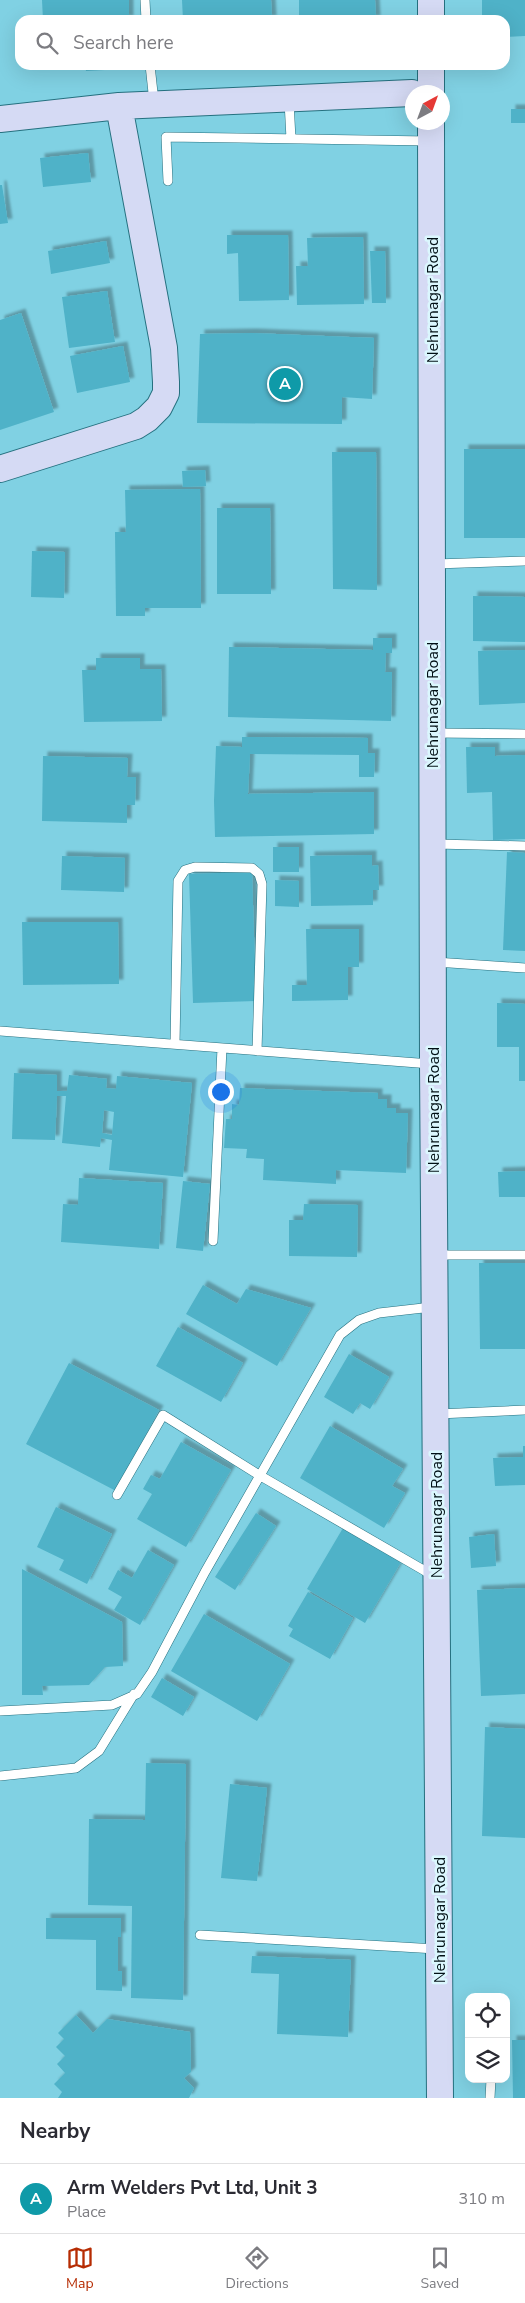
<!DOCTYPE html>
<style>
body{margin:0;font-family:"Nunito Sans",sans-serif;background:#f2f2f3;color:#2b2b33}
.controls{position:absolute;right:15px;bottom:15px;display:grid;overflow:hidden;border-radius:10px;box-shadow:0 5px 20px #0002}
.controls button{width:45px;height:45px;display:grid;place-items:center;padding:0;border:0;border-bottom:1px solid #e1e1e2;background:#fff;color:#2b2b33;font:25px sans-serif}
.compass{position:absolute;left:405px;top:85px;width:45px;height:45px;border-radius:50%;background:#fff;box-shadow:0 5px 20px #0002;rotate:41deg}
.you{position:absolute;left:220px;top:1091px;width:18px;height:18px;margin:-12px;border:4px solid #fff;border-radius:50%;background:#1a73e8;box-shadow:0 0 0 8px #1a73e833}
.badge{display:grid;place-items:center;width:32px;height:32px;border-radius:50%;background:#b62c03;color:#fff;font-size:16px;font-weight:700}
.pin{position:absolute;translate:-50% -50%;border:2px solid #fff;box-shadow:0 1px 5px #0006}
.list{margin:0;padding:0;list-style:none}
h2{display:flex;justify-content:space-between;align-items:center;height:65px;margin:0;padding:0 20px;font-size:21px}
h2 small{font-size:16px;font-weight:400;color:#7c7c81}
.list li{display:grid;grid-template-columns:32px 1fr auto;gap:15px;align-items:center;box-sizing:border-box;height:70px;padding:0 20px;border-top:1px solid #e1e1e2}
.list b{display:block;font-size:19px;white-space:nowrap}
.list p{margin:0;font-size:16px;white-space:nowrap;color:#7c7c81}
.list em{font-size:16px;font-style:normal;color:#7c7c81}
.icon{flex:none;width:28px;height:28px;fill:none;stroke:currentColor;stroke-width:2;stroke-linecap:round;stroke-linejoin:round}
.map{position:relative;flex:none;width:525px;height:2098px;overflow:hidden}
.search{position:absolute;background:#fff;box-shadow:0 5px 20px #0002;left:15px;right:15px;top:15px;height:55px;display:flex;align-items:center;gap:12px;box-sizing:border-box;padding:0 18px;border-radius:15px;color:#7c7c81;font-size:19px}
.sheet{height:135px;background:#fff}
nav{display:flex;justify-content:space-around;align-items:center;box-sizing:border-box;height:70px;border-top:1px solid #e1e1e2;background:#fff;font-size:14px;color:#7c7c81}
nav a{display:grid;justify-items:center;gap:2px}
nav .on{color:#b62c03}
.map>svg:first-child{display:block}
</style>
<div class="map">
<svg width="525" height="2098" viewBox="0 0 525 2098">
<defs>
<filter id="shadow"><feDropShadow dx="4.5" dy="-4.5" stdDeviation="1" flood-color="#0004"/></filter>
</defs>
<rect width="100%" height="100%" fill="#96deef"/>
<path fill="#80d1e3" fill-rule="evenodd" d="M0,0H525V2098H0ZM20,20H505V65H20ZM412,92H442V122H412ZM469,1997H506V2079H469Z"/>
<path fill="#4fb2c8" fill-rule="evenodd" filter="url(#shadow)" d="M42,0H129V20H43Z
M182,0H271L272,20H183Z
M299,0H375L376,20H299Z
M482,0H525V36L505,37V20H482Z
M34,65H82V66L35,70Z
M85,65H142V68L86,71Z
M511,109H525V123H511Z
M88,153L91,182L43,187L40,158Z
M0,185H2L8,223L0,224Z
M227,235H288L289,300L239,301L238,253L227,254Z
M363,237L364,304L297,305L296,266H308L307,238Z
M106,241L110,263L51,274L48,251Z
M370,251H385L386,303H372Z
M107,291L115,342L69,348L62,297Z
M21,313L54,412L0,430V320Z
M252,333L374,338L372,399L342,397V424L197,423L200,334Z
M123,346L130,382L77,393L70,356Z
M464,449H525V538H464Z
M332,452H376L377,590L333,589Z
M205,470L206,486L183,487L182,471Z
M200,489L201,608H145V616H116L115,532H126L125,490Z
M217,508H270L271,594H217Z
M32,551L65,552L64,598L31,597Z
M473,596L525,597V642L473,641Z
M373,638H392V653H386L385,672H392L391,721L228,717L229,647L373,650Z
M525,650V703L479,705L478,651Z
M96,658H140V669H161L162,721L84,722L82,670H96Z
M242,737L368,738V753H375L374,777H359V755L250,754L248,794L374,792V834L215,837L214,801L216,746L242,747Z
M466,747H495V756L525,755V839L493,840L492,792L467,793Z
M43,756L128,758L127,777H136L135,805H127V823L42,821Z
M273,847H299V872H273Z
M507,852L525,853V951L503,950Z
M372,855V866L378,865L379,890H373V905L311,906L310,856Z
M62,856L125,858L124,892L61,890Z
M252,872L256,1001L193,1003L189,874Z
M275,880L299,881V907L275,906Z
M22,922H118L119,984L23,985Z
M306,929H359V967H348V1000L292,1001V985H307Z
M497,1003L525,1004V1081H519V1047H497Z
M14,1073L57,1075V1091H67L69,1075L107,1079L106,1088L116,1089L117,1076L192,1083L183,1177L109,1170L112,1140L101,1138L100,1147L62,1143L66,1096H57L55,1140L12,1139ZM104,1110L114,1112L112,1135L102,1133Z
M240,1088L378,1093V1099H387V1108H396V1113H408L406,1173L336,1170V1184L263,1180L264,1159L246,1158L247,1149L224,1148L226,1119H232V1104L239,1105Z
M525,1171V1197H499L498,1172Z
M79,1178L163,1183L159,1249L61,1242L63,1204L78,1205Z
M183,1181L210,1184L203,1251L176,1248Z
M304,1204L358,1205L357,1257L289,1256V1220H303Z
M479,1263H525V1349H480Z
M203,1285L237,1304L246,1289L311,1308L277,1366L186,1314Z
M178,1327L243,1363L221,1402L156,1366Z
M349,1354L389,1377L370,1409L360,1403L353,1414L324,1397Z
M69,1363L159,1410L116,1491L26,1444Z
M330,1426L403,1469L392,1486L405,1493L384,1528L300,1478Z
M181,1442L231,1470L186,1547L137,1519L152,1494L143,1489L151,1475L160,1479Z
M523,1446H525V1485L495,1486L493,1458L523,1457Z
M56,1507L112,1534L87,1584L59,1570L64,1560L37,1547Z
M256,1513L276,1526L235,1590L215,1577Z
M343,1528L401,1562L365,1623L307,1589Z
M494,1534L496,1566L471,1568L469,1537Z
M148,1550L174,1565L140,1625L114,1610L122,1597L108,1589L118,1570L132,1578Z
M22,1569L122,1622L123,1666L105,1667L89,1685L42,1686L43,1695H22Z
M525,1588V1694L481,1696L477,1590Z
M308,1592L353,1618L330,1659L289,1636L293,1629L288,1626Z
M204,1614L290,1664L257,1721L171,1671Z
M162,1678L194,1697L183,1716L151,1697Z
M485,1727L525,1729V1838L482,1836Z
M146,1763L186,1764L183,2000L131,1998L132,1906L88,1905L89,1819L145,1820Z
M230,1784L267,1788L257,1881L221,1878Z
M46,1918H121V1937H118V1971H122V1991L96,1990V1940L46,1939Z
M252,1956L351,1960L348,2037L277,2034L279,1974L251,1973Z
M76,2015L93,2033L107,2019L190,2032L191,2072L184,2078L194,2088L189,2098H58L62,2092L54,2084L65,2073L57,2064L65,2056L56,2047L64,2039L58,2033Z
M512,2040H525V2098H513Z"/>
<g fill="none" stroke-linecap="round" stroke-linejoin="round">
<defs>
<path id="lane" d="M145,0L146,20
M150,65L154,102
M289,101L291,139
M168,181L166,137L429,141
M435,564L525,561
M435,733L525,734
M435,844L525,846
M435,962L525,968
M0,1031L431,1064
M175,1044L178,881L185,870L195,867L252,868L259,874L262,884L257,1051
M213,1241L222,1048
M437,1255H525
M438,1414L525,1410
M117,1495L163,1415L259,1475L432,1575
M0,1711L112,1705L137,1694L152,1672L205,1572L340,1335L359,1320L379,1313L432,1307
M0,1776L76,1768L99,1751L134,1694
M200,1935L436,1949
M490,2098L491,2079"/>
<path id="secondary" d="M431,0V20
M431,65V92
M0,119L119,106L412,93
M431,122L433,1064L440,2098
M0,469L136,426L147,419L159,407L166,393V382L164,348L119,106"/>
</defs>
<use href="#lane" stroke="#25707f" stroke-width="10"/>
<use href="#secondary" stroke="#25707f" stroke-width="28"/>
<use href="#lane" stroke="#fff" stroke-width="9"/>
<use href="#secondary" stroke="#d5daf4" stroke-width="26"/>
</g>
<g text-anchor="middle" stroke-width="5" stroke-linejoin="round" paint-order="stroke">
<g font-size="16" fill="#000f14" stroke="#dbf7fe">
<text transform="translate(432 300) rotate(-90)" y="6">Nehrunagar Road</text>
<text transform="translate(432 705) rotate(-90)" y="6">Nehrunagar Road</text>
<text transform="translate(433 1110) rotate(-90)" y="6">Nehrunagar Road</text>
<text transform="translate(436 1515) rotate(-90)" y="6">Nehrunagar Road</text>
<text transform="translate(439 1920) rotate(-90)" y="6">Nehrunagar Road</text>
</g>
</g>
</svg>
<div class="controls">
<button><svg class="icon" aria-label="locate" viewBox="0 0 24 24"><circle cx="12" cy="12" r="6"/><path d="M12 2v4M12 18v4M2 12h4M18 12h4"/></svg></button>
<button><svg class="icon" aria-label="layers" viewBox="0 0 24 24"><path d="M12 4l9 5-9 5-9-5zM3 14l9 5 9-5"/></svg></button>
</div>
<svg class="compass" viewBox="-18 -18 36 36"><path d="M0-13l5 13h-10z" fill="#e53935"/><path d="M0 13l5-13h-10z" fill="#7c7c81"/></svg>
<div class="you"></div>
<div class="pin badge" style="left:285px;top:384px;background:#0f9aa8">A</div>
<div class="search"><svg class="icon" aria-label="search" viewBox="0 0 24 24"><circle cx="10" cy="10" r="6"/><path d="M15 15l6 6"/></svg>Search here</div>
</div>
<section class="sheet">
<h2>Nearby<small></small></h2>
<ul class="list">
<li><span class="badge" style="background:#0f9aa8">A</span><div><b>Arm Welders Pvt Ltd, Unit 3</b><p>Place</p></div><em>310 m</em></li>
</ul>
</section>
<nav>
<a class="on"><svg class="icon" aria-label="map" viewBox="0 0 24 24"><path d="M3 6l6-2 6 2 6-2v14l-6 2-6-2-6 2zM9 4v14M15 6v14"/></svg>Map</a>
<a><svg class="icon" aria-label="directions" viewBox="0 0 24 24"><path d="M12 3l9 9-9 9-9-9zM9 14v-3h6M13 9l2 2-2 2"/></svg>Directions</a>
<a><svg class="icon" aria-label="saved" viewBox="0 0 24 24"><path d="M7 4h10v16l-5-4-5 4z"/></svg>Saved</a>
</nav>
